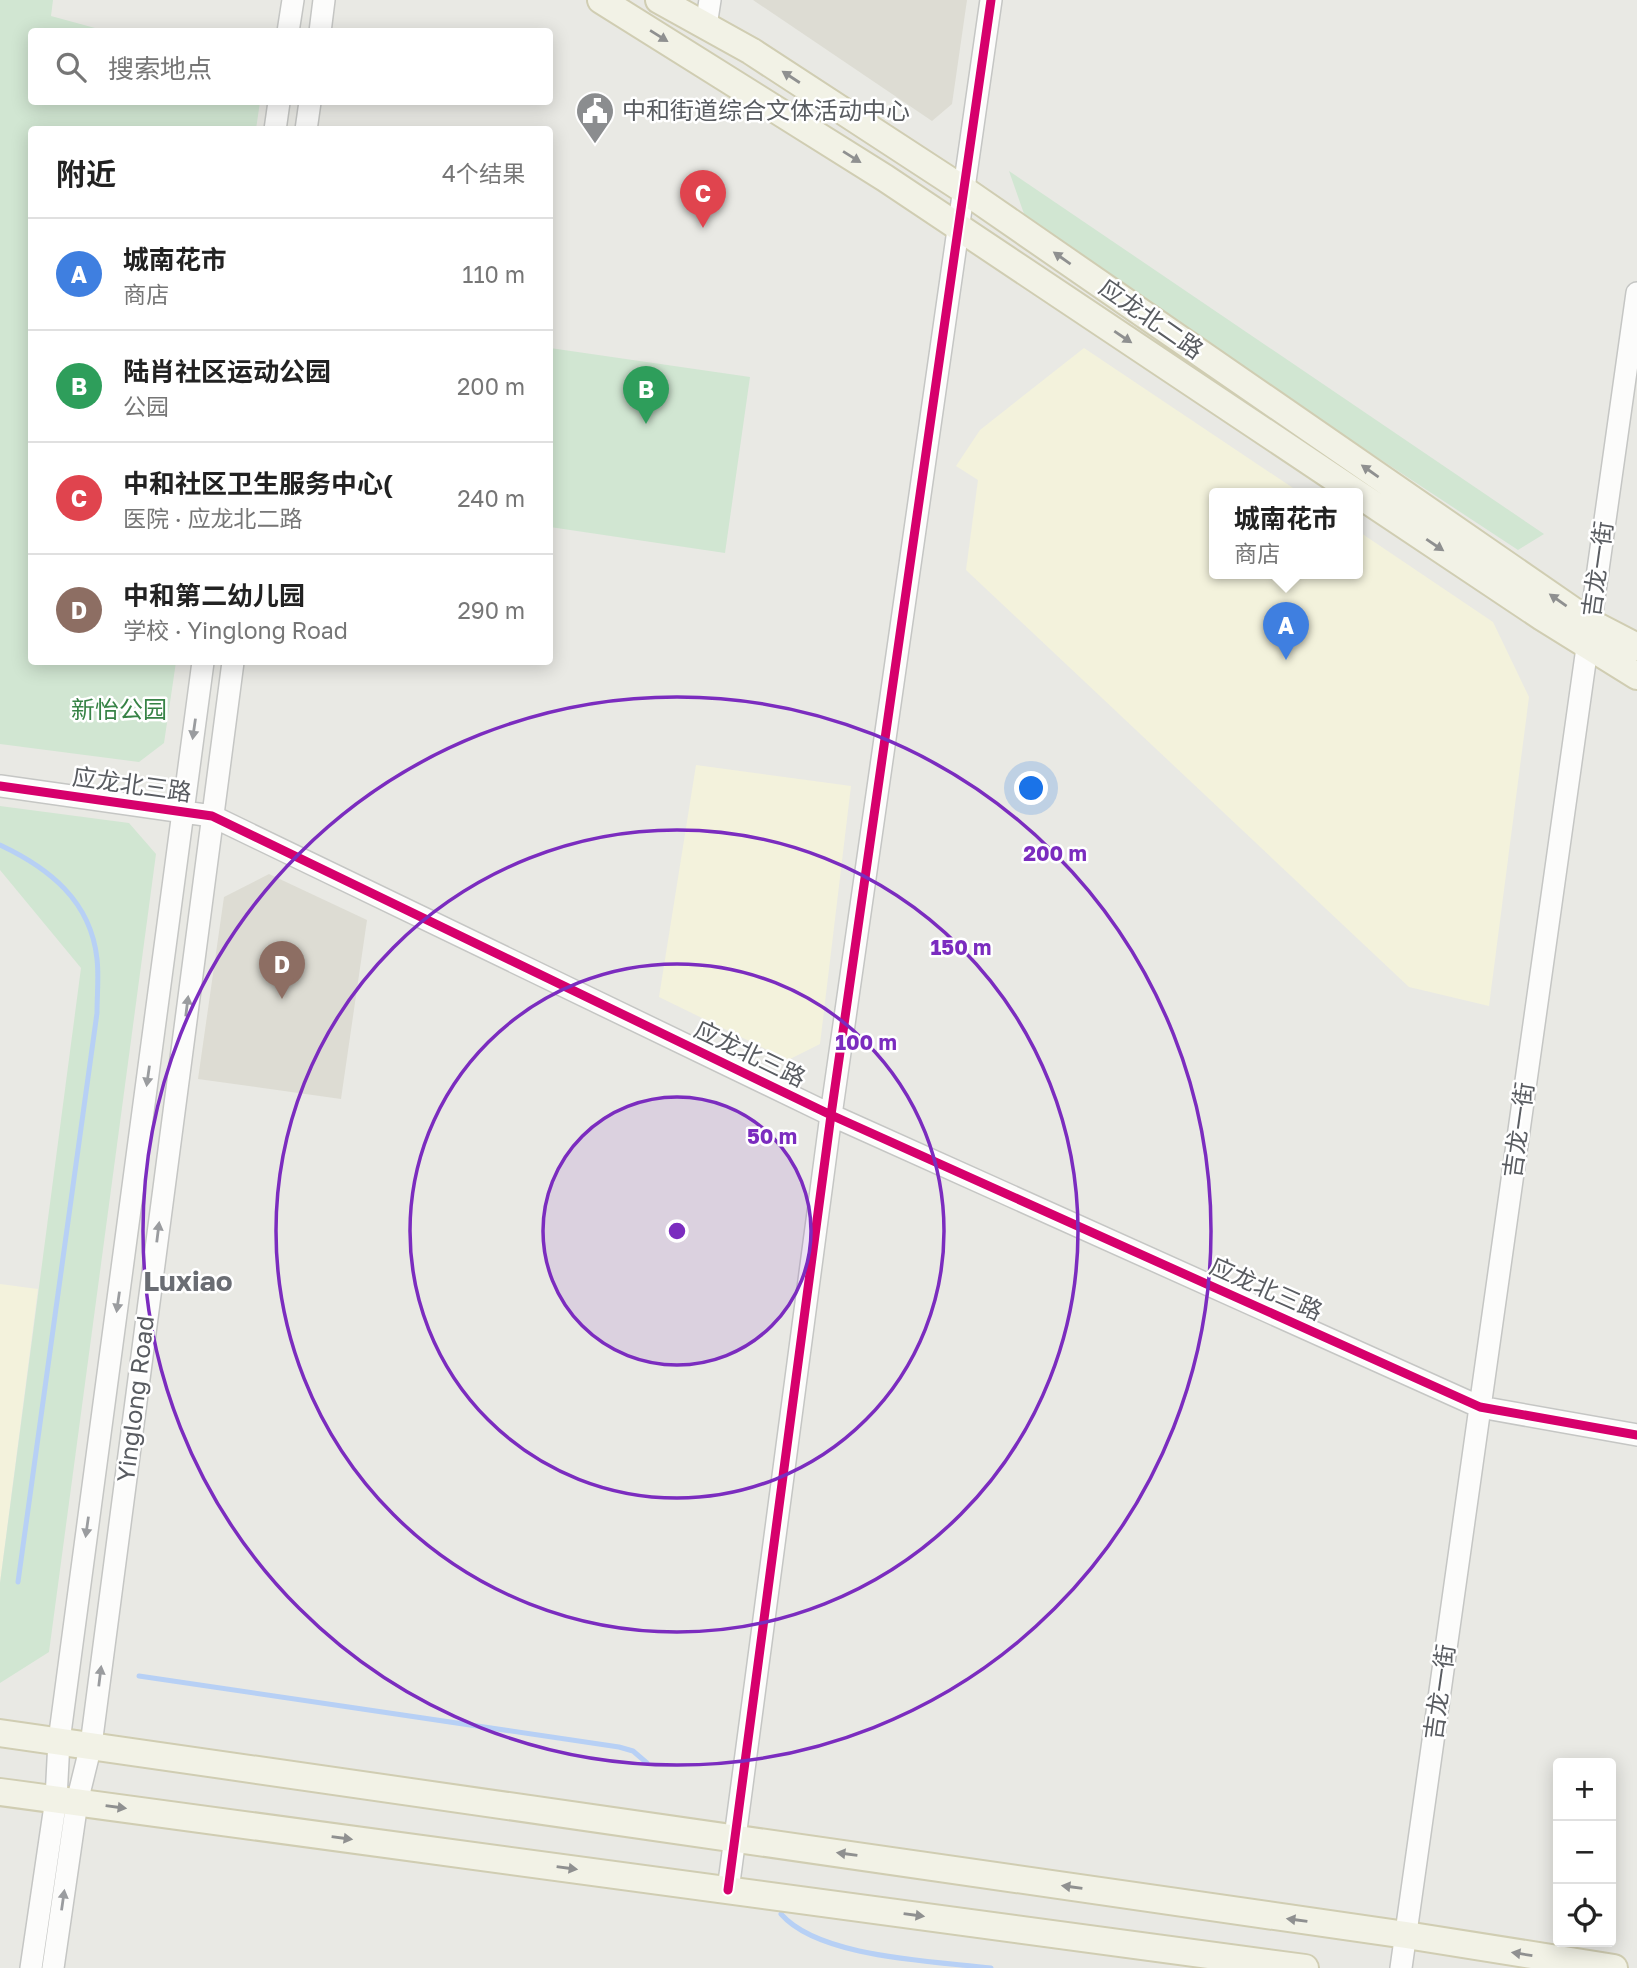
<!DOCTYPE html>
<html lang="zh">
<meta charset="utf-8">
<style>
body{margin:0;font-family:"Golos Text","Noto Sans SC",sans-serif;background:#f6f6f6;color:#222}
.controls{position:absolute;right:21px;bottom:21px;display:grid;overflow:hidden;border-radius:7px;box-shadow:0 4px 18px #0003}
.controls button{width:63px;height:63px;display:grid;place-items:center;padding:0;border:0;border-bottom:2px solid #e0e0e0;background:#fff;color:#222;font:35px sans-serif}
.you{position:absolute;left:1032px;top:789px;width:24px;height:24px;margin:-18px;border:5px solid #fff;border-radius:50%;background:#1a73e8;box-shadow:0 0 0 10px #1a73e833}
.badge{display:grid;place-items:center;width:46px;height:46px;border-radius:50%;background:#1a73e8;color:#fff;font-size:23px;font-weight:700}
.pin{position:absolute;translate:-50% -58px;filter:drop-shadow(0 2px 4px #0008)}
.pin::after{content:'';position:absolute;top:37px;width:24px;height:21px;background:inherit;clip-path:polygon(0 0,100% 0,50% 100%)}
.popup{position:absolute;left:1209px;top:488px;width:154px;height:91px;box-sizing:border-box;display:grid;place-content:center;border-radius:7px;background:#fff;filter:drop-shadow(0 2px 5px #0005);font-size:23px;white-space:nowrap;color:#767676}
.popup b{font-size:26px;color:#222}
.popup::after{content:'';position:absolute;left:50%;top:100%;margin-left:-14px;border:14px solid transparent;border-top-color:#fff}
.list{margin:0;padding:0;list-style:none}
h2{display:flex;justify-content:space-between;align-items:center;height:91px;margin:0;padding:0 28px;font-size:30px}
h2 small{font-size:23px;font-weight:400;color:#767676}
.list li{display:grid;grid-template-columns:46px 1fr auto;gap:21px;align-items:center;box-sizing:border-box;height:112px;padding:0 28px;border-top:2px solid #e0e0e0}
.list b{display:block;font-size:26px;white-space:nowrap}
.list p{margin:0;font-size:23px;white-space:nowrap;color:#767676}
.list em{font-size:23px;font-style:normal;color:#767676}
.icon{flex:none;width:38px;height:38px;fill:none;stroke:currentColor;stroke-width:2;stroke-linecap:round;stroke-linejoin:round}
.map{position:relative;flex:none;width:1637px;height:1968px;overflow:hidden}
.search{position:absolute;background:#fff;box-shadow:0 4px 18px #0003;left:28px;top:28px;width:525px;height:77px;display:flex;align-items:center;gap:18px;box-sizing:border-box;padding:0 24px;border-radius:7px;color:#767676;font-size:26px}
.panel{position:absolute;background:#fff;box-shadow:0 4px 18px #0003;left:28px;top:126px;width:525px;height:539px;border-radius:7px}
.map>svg:first-child{display:block}
</style>
<div class="map">
<svg width="1637" height="1968" viewBox="0 0 1637 1968">
<rect width="100%" height="100%" fill="#e9e9e4"/>
<path fill="#f3f2dc" d="M1084,348L1302,494H1214V574H1358V531L1493,622L1529,697L1489,1006L1409,987L966,570L978,480L956,466L980,430Z
M696,765L851,786L820,1044L788,1060L659,997Z
M0,1284L38,1289L0,1583Z"/>
<path fill="#dddcd3" d="M753,0H967L952,104L932,121Z
M269,874L367,920L341,1099L198,1079L224,897Z"/>
<path fill="#d1e6d2" d="M0,0H53L51,16L106,31L32,32V102H260L256,129L32,130V662H176L164,743L139,762L0,744Z
M1009,171L1544,534L1518,550L1029,228Z
M550,348L750,377L725,553L550,527Z
M0,806L129,823L156,854L49,1652L0,1683V1583L81,968L0,870Z"/>
<g fill="none" stroke-linecap="round" stroke-linejoin="round">
<path stroke="#b7d0f5" stroke-width="5" d="M0,845C49,868 91,901 97,959C99,976 97,995 97,1013L18,1582
M139,1676L619,1747L633,1751L647,1763
M781,1914C819,1958 934,1961 991,1968"/>
<defs>
<path id="minor" d="M706,26L710,0
M288,32L293,0
M320,32L324,0
M275,130L279,102
M306,130L310,102
M0,786L212,816L831,1115L1480,1407L1637,1435
M728,1890L831,1115L991,0
M31,1968L56,1799L59,1741L203,662
M53,1968L77,1802L91,1745L233,662
M1401,1968L1637,293"/>
<path id="major" d="M601,0L885,178L1358,494
M659,0L751,51L964,190L1591,623L1637,647
M1358,494L1542,617L1637,676
M0,1733L1406,1935L1614,1968
M0,1792L1305,1968"/>
</defs>
<use href="#minor" stroke="#c5c6c4" stroke-width="24"/>
<use href="#major" stroke="#d0cdb2" stroke-width="30"/>
<use href="#minor" stroke="#fcfcfb" stroke-width="21"/>
<use href="#major" stroke="#f2f2e6" stroke-width="26"/>
<defs>
<path id="cycleway" d="M0,786L212,816L831,1115L1480,1407L1637,1435
M728,1890L831,1115L991,0"/>
</defs>
<use href="#cycleway" stroke="#fff" stroke-width="13"/>
<use href="#cycleway" stroke="#d6006c" stroke-width="9"/>
</g>
<defs><path id="oneway-solid" d="M-6-.8H1V-3.2L6.5 0L1 3.2V.8H-6Z" transform="scale(1.75)"/></defs>
<g fill="#8f9090">
<use href="#oneway-solid" transform="translate(659 36) rotate(32)"/>
<use href="#oneway-solid" transform="translate(791 77) rotate(-147)"/>
<use href="#oneway-solid" transform="translate(852 157) rotate(32)"/>
<use href="#oneway-solid" transform="translate(1062 258) rotate(-145)"/>
<use href="#oneway-solid" transform="translate(1123 337) rotate(34)"/>
<use href="#oneway-solid" transform="translate(1370 471) rotate(-145)"/>
<use href="#oneway-solid" transform="translate(1435 545) rotate(34)"/>
<use href="#oneway-solid" transform="translate(1558 600) rotate(-145)"/>
<use href="#oneway-solid" transform="translate(116 1807) rotate(8)"/>
<use href="#oneway-solid" transform="translate(342 1838) rotate(8)"/>
<use href="#oneway-solid" transform="translate(847 1854) rotate(-172)"/>
<use href="#oneway-solid" transform="translate(567 1868) rotate(8)"/>
<use href="#oneway-solid" transform="translate(1072 1887) rotate(-172)"/>
<use href="#oneway-solid" transform="translate(914 1915) rotate(8)"/>
<use href="#oneway-solid" transform="translate(1297 1920) rotate(-172)"/>
<use href="#oneway-solid" transform="translate(1522 1954) rotate(-171)"/>
</g>
<g fill="#9a9c9f">
<use href="#oneway-solid" transform="translate(194 729) rotate(98)"/>
<use href="#oneway-solid" transform="translate(187 1006) rotate(-83)"/>
<use href="#oneway-solid" transform="translate(148 1076) rotate(98)"/>
<use href="#oneway-solid" transform="translate(158 1232) rotate(-83)"/>
<use href="#oneway-solid" transform="translate(118 1302) rotate(98)"/>
<use href="#oneway-solid" transform="translate(87 1527) rotate(98)"/>
<use href="#oneway-solid" transform="translate(100 1676) rotate(-83)"/>
<use href="#oneway-solid" transform="translate(63 1900) rotate(-82)"/>
</g>
<circle cx="677" cy="1231" r="134" fill="#7b2cbf" fill-opacity=".12"/>
<g fill="none" stroke="#7b2cbf" stroke-width="3.5">
<circle cx="677" cy="1231" r="134"/>
<circle cx="677" cy="1231" r="267"/>
<circle cx="677" cy="1231" r="401"/>
<circle cx="677" cy="1231" r="534"/>
</g>
<defs>
<symbol id="civic-pin" viewBox="-11 -11 22 30"><path d="M0 17L-7.5 6A9.5 9.5 0 1 1 7.5 6Z" fill="#8b8d8f" stroke="#fff"/><path d="M-.6-6.5H3V-4.5H.6V-3L4-1V1h2V6H-6V1h2V-1L-.6-3ZM-1.2 2.5V6h2.4V2.5Z" fill="#fff"/></symbol>
</defs>
<g fill-rule="evenodd">
<use href="#civic-pin" x="573" y="89" width="44" height="60"/>
</g>
<g text-anchor="middle" stroke-width="5" stroke-linejoin="round" paint-order="stroke">
<g font-size="24" fill="#595c61" stroke="#fff" text-anchor="start">
<text x="622" y="119">中和街道综合文体活动中心</text>
</g>
<g font-size="24" fill="#595c61" stroke="#fff">
<text transform="translate(1151 319) rotate(35)" y="8">应龙北二路</text>
<text transform="translate(1598 569) rotate(-82)" y="8">吉龙一街</text>
<text transform="translate(132 785) rotate(8)" y="8">应龙北三路</text>
<text transform="translate(750 1054) rotate(26)" y="8">应龙北三路</text>
<text transform="translate(1519 1130) rotate(-82)" y="8">吉龙一街</text>
<text transform="translate(1266 1289) rotate(24)" y="8">应龙北三路</text>
<text transform="translate(136 1399) rotate(-83)" y="8">Yinglong Road</text>
<text transform="translate(1440 1692) rotate(-82)" y="8">吉龙一街</text>
</g>
<g font-size="24" fill="#378346" stroke="#fff">
<text x="119" y="718">新怡公园</text>
</g>
<g font-size="28" font-weight="bold" fill="#6a6d73" stroke="#fff">
<text x="188" y="1291">Luxiao</text>
</g>
</g>
<circle cx="677" cy="1231" r="10" fill="#7b2cbf" stroke="#fff" stroke-width="3.5"/>
<g font-size="21" text-anchor="middle" font-weight="bold" fill="#7b2cbf" stroke="#fff" stroke-width="5" stroke-linejoin="round" paint-order="stroke">
<text x="1055" y="861">200 m</text>
<text x="961" y="955">150 m</text>
<text x="866" y="1050">100 m</text>
<text x="772" y="1144">50 m</text>
</g>
</svg>
<div class="controls">
<button>+</button>
<button>−</button>
<button><svg class="icon" aria-label="locate" viewBox="0 0 24 24"><circle cx="12" cy="12" r="6"/><path d="M12 2v4M12 18v4M2 12h4M18 12h4"/></svg></button>
</div>
<div class="you"></div>
<div class="pin badge" style="left:1286px;top:660px;background:#3f7fe0">A</div>
<div class="popup"><b>城南花市</b>商店</div>
<div class="pin badge" style="left:646px;top:424px;background:#2e9e5b">B</div>
<div class="pin badge" style="left:703px;top:228px;background:#e0444e">C</div>
<div class="pin badge" style="left:282px;top:999px;background:#8d6e63">D</div>
<div class="search"><svg class="icon" aria-label="search" viewBox="0 0 24 24"><circle cx="10" cy="10" r="6"/><path d="M15 15l6 6"/></svg>搜索地点</div>
<section class="panel">
<h2>附近<small>4个结果</small></h2>
<ul class="list">
<li><span class="badge" style="background:#3f7fe0">A</span><div><b>城南花市</b><p>商店</p></div><em>110 m</em></li>
<li><span class="badge" style="background:#2e9e5b">B</span><div><b>陆肖社区运动公园</b><p>公园</p></div><em>200 m</em></li>
<li><span class="badge" style="background:#e0444e">C</span><div><b>中和社区卫生服务中心(</b><p>医院 · 应龙北二路</p></div><em>240 m</em></li>
<li><span class="badge" style="background:#8d6e63">D</span><div><b>中和第二幼儿园</b><p>学校 · Yinglong Road</p></div><em>290 m</em></li>
</ul>
</section>
</div>
